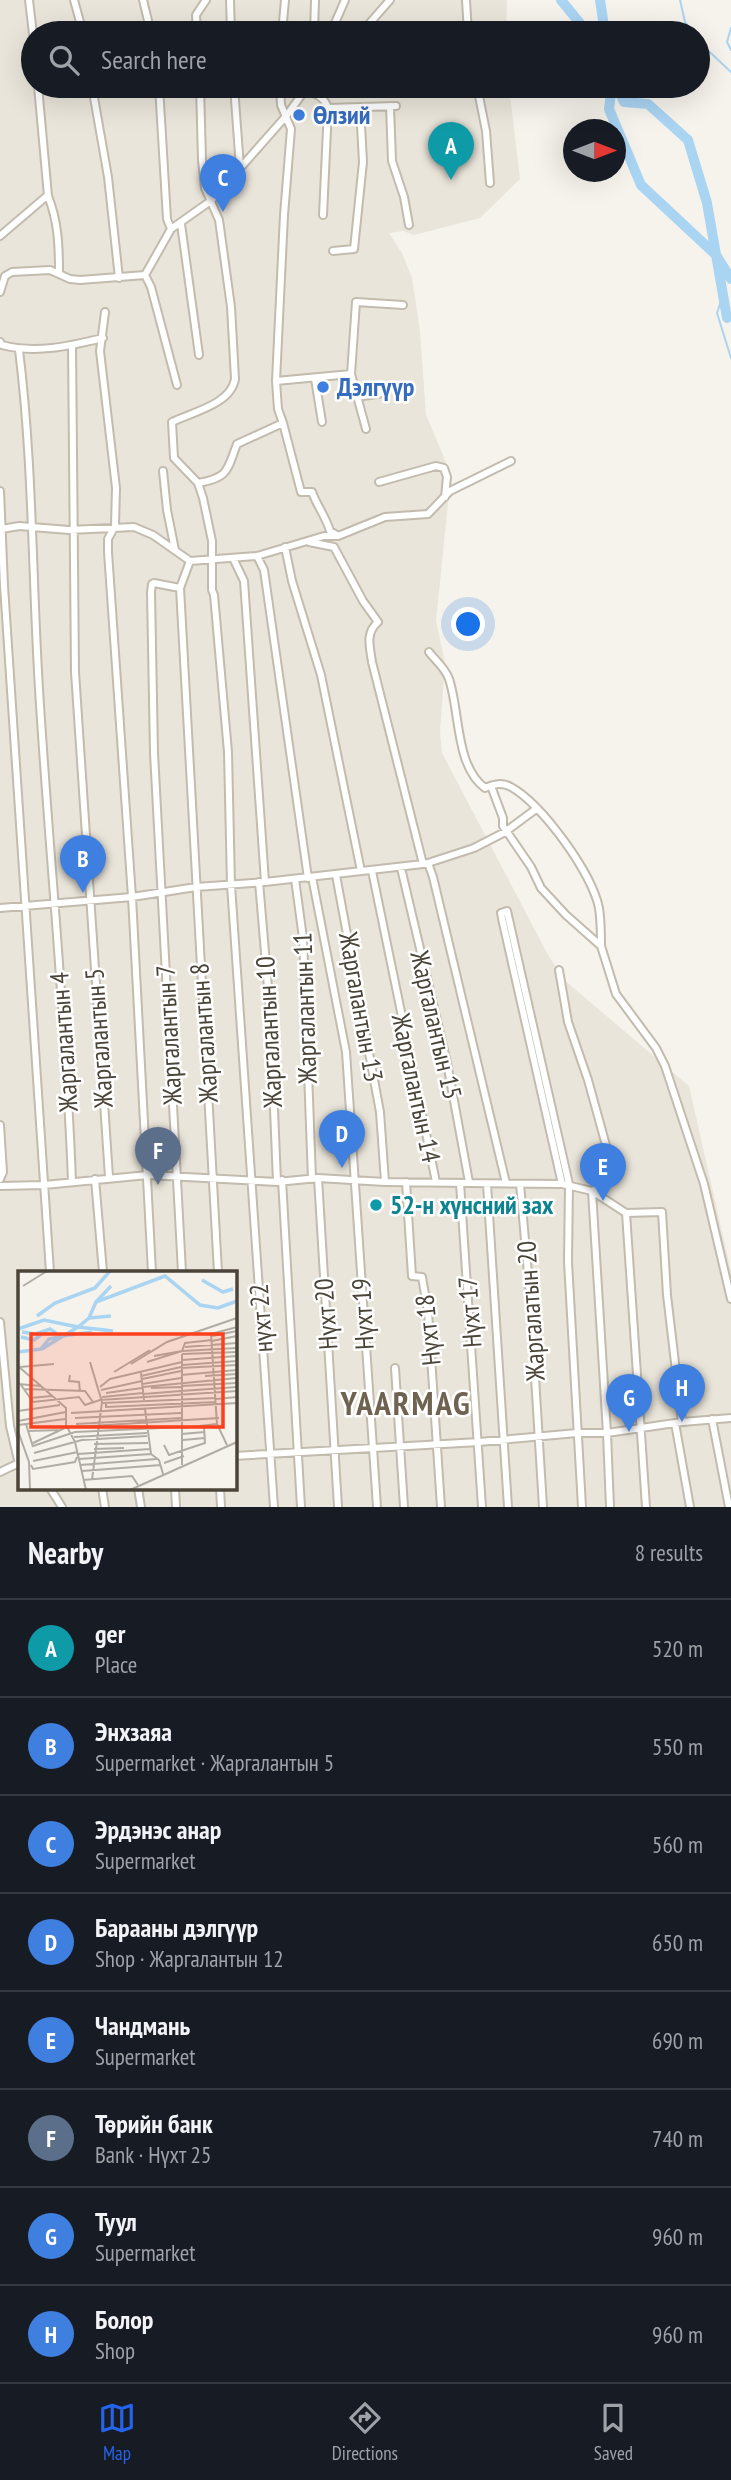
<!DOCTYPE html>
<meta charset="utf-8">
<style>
body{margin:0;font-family:"PT Sans Narrow",sans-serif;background:#242831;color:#f1f3f6}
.compass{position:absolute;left:563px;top:119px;width:63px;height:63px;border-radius:50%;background:#171b24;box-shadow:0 7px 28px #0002;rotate:90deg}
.you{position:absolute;left:469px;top:625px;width:24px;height:24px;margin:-18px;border:5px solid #fff;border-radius:50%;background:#1a73e8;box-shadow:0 0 0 10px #1a73e833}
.badge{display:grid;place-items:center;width:46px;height:46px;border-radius:50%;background:#2563eb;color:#fff;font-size:23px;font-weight:700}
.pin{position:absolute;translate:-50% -58px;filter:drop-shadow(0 2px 4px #0008)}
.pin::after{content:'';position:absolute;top:37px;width:24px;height:21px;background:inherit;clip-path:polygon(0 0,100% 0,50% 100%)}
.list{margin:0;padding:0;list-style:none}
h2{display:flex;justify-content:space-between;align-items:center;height:91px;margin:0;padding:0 28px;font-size:30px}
h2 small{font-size:23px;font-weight:400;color:#9ea1a6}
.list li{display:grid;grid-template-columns:46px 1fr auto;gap:21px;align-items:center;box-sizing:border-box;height:98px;padding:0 28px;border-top:2px solid #363941}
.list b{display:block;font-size:26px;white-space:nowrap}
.list p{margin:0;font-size:23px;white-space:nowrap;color:#9ea1a6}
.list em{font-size:23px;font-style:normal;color:#9ea1a6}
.icon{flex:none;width:38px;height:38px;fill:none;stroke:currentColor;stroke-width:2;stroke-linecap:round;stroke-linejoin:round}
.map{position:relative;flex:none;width:731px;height:1507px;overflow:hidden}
.search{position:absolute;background:#171b24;box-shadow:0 7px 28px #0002;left:21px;right:21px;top:21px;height:77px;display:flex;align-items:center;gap:18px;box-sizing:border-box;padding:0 24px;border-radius:38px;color:#9ea1a6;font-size:26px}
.sheet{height:875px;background:#171b24}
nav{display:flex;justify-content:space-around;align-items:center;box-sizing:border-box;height:98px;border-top:2px solid #363941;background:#171b24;font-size:19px;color:#9ea1a6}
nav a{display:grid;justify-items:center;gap:4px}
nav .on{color:#2563eb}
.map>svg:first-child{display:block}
</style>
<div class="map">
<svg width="731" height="1507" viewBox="0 0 731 1507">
<rect width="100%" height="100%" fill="#f6f3ec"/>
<path fill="#eae5da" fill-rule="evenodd" d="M0,0H507L506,33H33V86H509L520,179L480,218L414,235L403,231L389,233L402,253L412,278L420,331L426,415L451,474L436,621L445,663L440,732L442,753L547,953L563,979L689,1086L731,1271V1507H0ZM19,1272H234V1488H19Z"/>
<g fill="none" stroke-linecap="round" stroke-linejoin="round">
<path stroke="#a9d4f2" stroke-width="2" d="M680,0L685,22L693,33
M731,28L727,42L731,50
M698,41L731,72
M723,295L717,313L731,358"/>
<path stroke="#a9d4f2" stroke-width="10" d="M561,0L583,27L593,33
M600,0L605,33
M612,86L609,109L641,185L716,255L731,279
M616,86L624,102L648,104L688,140L707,203L727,318"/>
<defs>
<path id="minor" d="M29,0L33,34
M74,0L83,33
M143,0L151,33
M230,0L231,33
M466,0L468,33
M197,33L196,15L206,0
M282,33L285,0
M314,33L315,0
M334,33L335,23L345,0
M361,33L390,0
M38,86L48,196C58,221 59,245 59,272
M92,86L108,177L119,278
M159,86L167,219L171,229
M200,86L202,160L205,188L219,220L231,307L235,379C231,404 193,412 172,422L174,458L198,483L203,498L212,541V590L214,595L228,752L231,885L274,1507
M234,86L240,168
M477,86L486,131L490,183
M303,90C314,92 324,96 328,108L396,106
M390,106L392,161L404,197L409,225
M323,215L328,108
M181,224L199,355
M0,236L48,195
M333,251L354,249L363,162L360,107
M145,275L151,287L177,385
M0,292L5,276L12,272L50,270L70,279L80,280L145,275L171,229L212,200L287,115L308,86
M105,312L100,351L116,488L115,526L108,539V552L132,897L152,1272
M0,342L2,345C35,354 70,346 103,338
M72,345L75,672L109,1177
M19,350C33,462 32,576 39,689C49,853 66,1017 72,1182
M351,374L366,429
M315,379L322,422
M276,381L351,374L356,302L403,305
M356,397L383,393V388
M283,423L301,492H312C317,506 326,517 330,531L337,535
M163,471L167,510L175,550
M379,482L436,466L444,468L447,477L445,497
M198,483C229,478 227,470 237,444L283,423L278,409L276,381L284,215L291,129L281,105L280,86
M0,491L4,586L50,1272
M2,529L19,526L69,530L134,527L153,535L190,561L257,556L324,536H338L385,517L428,514L450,491L511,461
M309,542L334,547L363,601L378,622C365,633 370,647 372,662L423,864L428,863L433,877L506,1183
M285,547L292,581L321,675L361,871
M257,556L264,570L308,878
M233,558L244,581L265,882
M190,561L180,588L218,1272
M180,588L154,583L152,584L151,592L154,753L182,1272
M429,652C435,660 446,669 449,679C460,711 455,766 485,788C494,784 502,782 511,787C542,804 592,873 599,908C601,920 601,933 601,946
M491,786L503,818V826L531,867L541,888L566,915L601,946L616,994L656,1048L665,1066L704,1184L731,1299
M428,863L474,848L505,832L536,809
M401,868L447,1063L469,1182
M372,871L436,1182
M336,875L380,1112L385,1182
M312,877L346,1052L377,1507
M295,879L303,938L312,1179
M259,882L270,1011L277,1182
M0,908L132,897L196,887L265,882L423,864
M507,911L569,1184L568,1262L582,1507
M507,911L501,913L503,923L562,1184
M559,970L568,1022L588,1080L612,1167L606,1182L592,1191L626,1213L662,1212L667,1295L682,1422
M0,1125L3,1172L0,1179
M318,1178L338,1507
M95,1179L103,1272
M282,1180L301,1507
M406,1182L412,1276L422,1277L428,1312L441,1507
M460,1183L482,1507
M487,1184L508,1507
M520,1184L530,1296L543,1507
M0,1186L44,1185L148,1175L277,1182L318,1178L385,1182L562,1184L592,1191L607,1433L610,1507
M626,1213L646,1507
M0,1322L10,1426L19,1464
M395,1368L404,1507
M712,1419L729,1507
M675,1423L690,1507
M234,1456L479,1442L577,1433H607L682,1422L731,1418
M0,1472L19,1463
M50,1488L62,1507
M102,1488L105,1507
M138,1488L141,1507
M175,1488L176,1507
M220,1488L221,1507"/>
</defs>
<use href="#minor" stroke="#c2bbae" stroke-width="10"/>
<use href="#minor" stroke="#fff" stroke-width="6"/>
</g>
<g fill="#3f7fe0" stroke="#fff" stroke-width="2.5">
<circle cx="299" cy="115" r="7"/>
<circle cx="323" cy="387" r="7"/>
</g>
<circle fill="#0f9aa8" stroke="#fff" stroke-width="2.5" cx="376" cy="1205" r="7"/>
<g text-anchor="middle" stroke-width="5" stroke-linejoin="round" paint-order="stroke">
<g font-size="26" font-weight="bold" fill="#366cbe" stroke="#fff" text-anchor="start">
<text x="313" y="124">Өлзий</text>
<text x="337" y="396">Дэлгүүр</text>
</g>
<g font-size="26" fill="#4b4439" stroke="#fff">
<text transform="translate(361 1007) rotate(80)" y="9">Жаргалантын 13</text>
<text transform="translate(305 1008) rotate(-92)" y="9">Жаргалантын 11</text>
<text transform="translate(436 1025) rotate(77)" y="9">Жаргалантын 15</text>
<text transform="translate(269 1032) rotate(-93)" y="9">Жаргалантын 10</text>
<text transform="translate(204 1033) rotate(-94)" y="9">Жаргалантын 8</text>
<text transform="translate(169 1035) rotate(-93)" y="9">Жаргалантын 7</text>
<text transform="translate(99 1038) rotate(-94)" y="9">Жаргалантын 5</text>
<text transform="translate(64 1042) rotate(-94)" y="9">Жаргалантын 4</text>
<text transform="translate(416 1088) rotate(78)" y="9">Жаргалантын 14</text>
<text transform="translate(531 1311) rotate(-94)" y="9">Жаргалатын 20</text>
<text transform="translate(470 1312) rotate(-94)" y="9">Нүхт 17</text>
<text transform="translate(326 1314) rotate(-94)" y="9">Нүхт 20</text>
<text transform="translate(363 1314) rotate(-93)" y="9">Нүхт 19</text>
<text transform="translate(261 1318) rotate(-94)" y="9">нүхт 22</text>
<text transform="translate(428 1330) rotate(-96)" y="9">Нүхт 18</text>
</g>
<g font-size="26" font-weight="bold" fill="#0d838f" stroke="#fff" text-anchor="start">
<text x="390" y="1214">52-н хүнсний зах</text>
</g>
<g font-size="33" font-weight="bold" letter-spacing="2" fill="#6e6250" stroke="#fff">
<text x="406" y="1415">YAARMAG</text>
</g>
</g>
<g transform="translate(18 1271)">
<rect width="219" height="219" fill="#f6f3ec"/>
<path fill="none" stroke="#a9d4f2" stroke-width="3.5" d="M184,9L205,21L215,18M78,31L93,15M19,45L37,32L77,17L92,0M71,47L93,45M60,56L95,60M0,58L26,49L60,56L71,47L78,31L147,5L182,34L200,37L219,30M4,61L18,63L32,58L38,62M51,64L74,61M3,66L16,69L28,60M24,78L60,56M0,81L23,78L31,68L54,63"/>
<path fill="none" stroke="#b2ada4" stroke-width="2" d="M5,15L29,0M194,65L219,60M194,70L219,65M167,76L219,72M164,83V194M164,83L219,81M136,85L164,80L167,72L194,69M164,89L219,85M72,91L84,131L74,209M129,91L164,80L219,77M113,93L149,71L219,47M164,94L219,90M0,95L48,137V154L57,171L68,219M2,96L36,93M163,97L219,94M96,101L132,79M123,102L126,129M52,104L51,110L61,111L62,121M163,104L219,99M123,105L163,96M187,105L219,103M124,108L163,100M0,113L23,115M124,113L163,107M3,114L15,131L61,126L67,134L82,129L219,120M163,115L219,112M82,116L92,108L164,91M125,116L219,107M133,117L163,116M6,118L67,120L75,131M83,119L124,110M163,120L219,116M88,122L124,117M125,123L163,120M84,126L125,122M12,127L34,125M198,128L219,126M85,132L198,127M88,133V136L198,131M127,138L133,183L141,189L145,203M0,140L42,134M53,142L219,132M57,147L163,142M0,150L48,141M8,153L15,176M58,153L163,147M0,154L47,148M56,156L201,147M164,157L199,153M0,160L11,191L12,219M10,160L43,159M164,163L186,161M56,166L129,162M165,169L187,167M15,172L49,156M76,173L130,172M146,174L151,184L187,172L186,155M209,174L199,153L193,63L219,56M15,175L57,161L164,156M76,178L106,177M16,182L64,169L129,165M60,183L132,178M61,188L133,183M15,190L60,181M146,192L166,185M13,194L15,198L57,191L59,186M62,194L139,188M64,200L143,194M65,209L114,205L120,214M112,219L219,171"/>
<path fill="#fc3f1d" fill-opacity="0.15" stroke="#fc3f1d" stroke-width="3.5" d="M13,63H205V156H13Z"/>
<rect width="219" height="219" fill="none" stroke="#4b4439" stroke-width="3.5"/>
</g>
</svg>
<svg class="compass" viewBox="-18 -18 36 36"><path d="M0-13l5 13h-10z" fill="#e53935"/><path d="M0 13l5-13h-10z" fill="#9ea1a6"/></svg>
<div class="you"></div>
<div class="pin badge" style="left:451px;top:180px;background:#0f9aa8">A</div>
<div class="pin badge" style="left:83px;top:893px;background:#3f7fe0">B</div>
<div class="pin badge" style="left:223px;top:212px;background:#3f7fe0">C</div>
<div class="pin badge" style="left:342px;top:1168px;background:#3f7fe0">D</div>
<div class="pin badge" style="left:603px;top:1201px;background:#3f7fe0">E</div>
<div class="pin badge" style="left:158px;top:1185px;background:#5c6f8a">F</div>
<div class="pin badge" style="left:629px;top:1432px;background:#3f7fe0">G</div>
<div class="pin badge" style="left:682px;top:1422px;background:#3f7fe0">H</div>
<div class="search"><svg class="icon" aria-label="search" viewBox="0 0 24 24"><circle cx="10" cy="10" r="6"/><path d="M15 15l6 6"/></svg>Search here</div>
</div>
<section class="sheet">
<h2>Nearby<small>8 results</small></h2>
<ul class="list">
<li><span class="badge" style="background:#0f9aa8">A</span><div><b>ger</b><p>Place</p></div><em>520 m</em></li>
<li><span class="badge" style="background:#3f7fe0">B</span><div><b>Энхзаяа</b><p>Supermarket · Жаргалантын 5</p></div><em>550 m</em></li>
<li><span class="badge" style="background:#3f7fe0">C</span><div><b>Эрдэнэс анар</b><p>Supermarket</p></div><em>560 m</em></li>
<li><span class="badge" style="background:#3f7fe0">D</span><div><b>Барааны дэлгүүр</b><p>Shop · Жаргалантын 12</p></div><em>650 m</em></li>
<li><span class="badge" style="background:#3f7fe0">E</span><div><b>Чандмань</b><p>Supermarket</p></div><em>690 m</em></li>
<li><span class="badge" style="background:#5c6f8a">F</span><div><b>Төрийн банк</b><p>Bank · Нүхт 25</p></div><em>740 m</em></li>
<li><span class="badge" style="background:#3f7fe0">G</span><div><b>Туул</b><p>Supermarket</p></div><em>960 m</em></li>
<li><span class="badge" style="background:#3f7fe0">H</span><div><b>Болор</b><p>Shop</p></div><em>960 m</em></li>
</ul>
</section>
<nav>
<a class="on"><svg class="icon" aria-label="map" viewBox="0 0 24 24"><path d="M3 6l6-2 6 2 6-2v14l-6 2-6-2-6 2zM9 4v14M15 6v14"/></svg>Map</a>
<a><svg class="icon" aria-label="directions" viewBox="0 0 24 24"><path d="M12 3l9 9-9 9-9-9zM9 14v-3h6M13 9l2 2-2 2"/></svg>Directions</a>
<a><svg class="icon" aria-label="saved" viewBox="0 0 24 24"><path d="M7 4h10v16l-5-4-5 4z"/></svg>Saved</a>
</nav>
